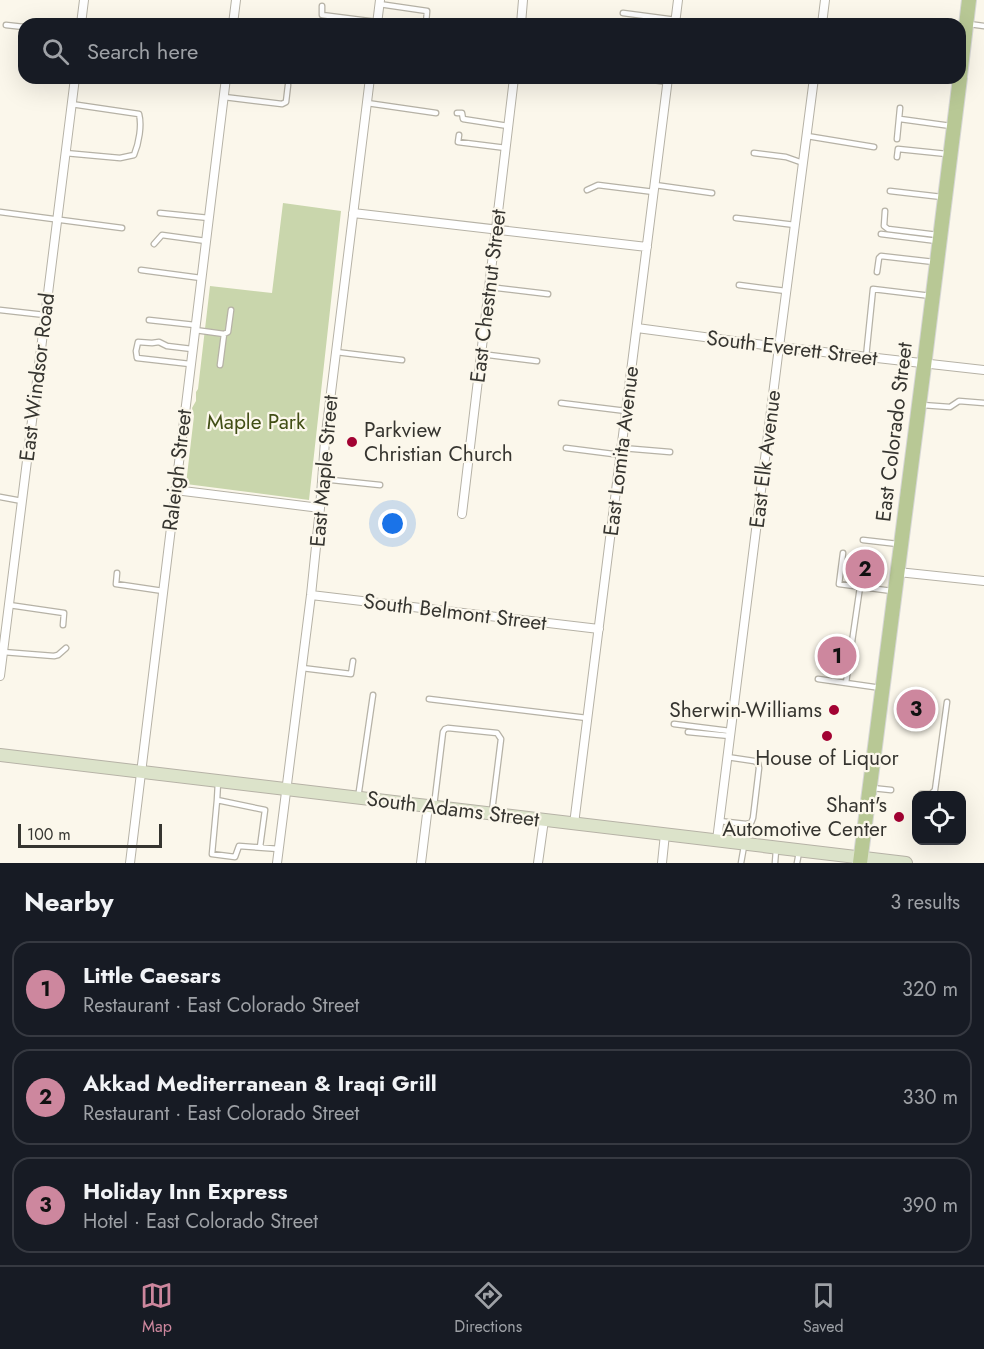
<!DOCTYPE html>
<meta charset="utf-8">
<style>
body{margin:0;font-family:Jost,sans-serif;background:#20242c;color:#f1f3f6}
.controls{position:absolute;right:18px;bottom:18px;display:grid;overflow:hidden;border-radius:12px;box-shadow:0 6px 24px #0002}
.controls button{width:54px;height:54px;display:grid;place-items:center;padding:0;border:0;border-bottom:2px solid #363941;background:#171b24;color:#f1f3f6;font:30px sans-serif}
.scale{position:absolute;left:18px;bottom:15px;width:144px;box-sizing:border-box;padding-left:6px;border:3px solid #363530;border-top:0;font-size:16px;line-height:21px;white-space:nowrap;color:#363530;-webkit-text-stroke:4px #fbf7eb;paint-order:stroke}
.you{position:absolute;left:393px;top:524px;width:21px;height:21px;margin:-15px;border:4px solid #fff;border-radius:50%;background:#1a73e8;box-shadow:0 0 0 9px #1a73e833}
.badge{display:grid;place-items:center;width:39px;height:39px;border-radius:50%;background:#cd879e;color:#111;font-size:20px;font-weight:700}
.pin{position:absolute;translate:-50% -50%;border:3px solid #fff;box-shadow:0 2px 6px #0006}
.list{margin:0;padding:0;list-style:none}
h2{display:flex;justify-content:space-between;align-items:center;height:78px;margin:0;padding:0 24px;font-size:26px}
h2 small{font-size:20px;font-weight:400;color:#9ea1a6}
.list li{display:grid;grid-template-columns:39px 1fr auto;gap:18px;align-items:center;box-sizing:border-box;height:96px;margin:0 12px 12px;padding:0 12px;border:2px solid #363941;border-radius:18px}
.list b{display:block;font-size:22px;white-space:nowrap}
.list p{margin:0;font-size:20px;white-space:nowrap;color:#9ea1a6}
.list em{font-size:20px;font-style:normal;color:#9ea1a6}
.icon{flex:none;width:33px;height:33px;fill:none;stroke:currentColor;stroke-width:2;stroke-linecap:round;stroke-linejoin:round}
.map{position:relative;flex:none;width:984px;height:863px;overflow:hidden}
.search{position:absolute;background:#171b24;box-shadow:0 6px 24px #0002;left:18px;right:18px;top:18px;height:66px;display:flex;align-items:center;gap:15px;box-sizing:border-box;padding:0 21px;border-radius:18px;color:#9ea1a6;font-size:22px}
.sheet{height:402px;background:#171b24}
nav{display:flex;justify-content:space-around;align-items:center;box-sizing:border-box;height:84px;border-top:2px solid #363941;background:#171b24;font-size:16px;color:#9ea1a6}
nav a{display:grid;justify-items:center;gap:3px}
nav .on{color:#cd879e}
.map>svg:first-child{display:block}
</style>
<div class="map">
<svg width="984" height="863" viewBox="0 0 984 863">
<rect width="100%" height="100%" fill="#fbf7eb"/>
<path fill="#c9d6ac" d="M283,203L341,211L309,500L186,484L194,416L192,408L196,401V392L198,389L210,286L272,293Z"/>
<g fill="none" stroke-linecap="round" stroke-linejoin="round">
<defs>
<path id="lane" d="M379,4L427,11L426,24
M322,6V15L377,22
M623,13L676,20
M969,24L984,26
M6,25L24,27
M616,78H624
M637,78L668,82
M224,97L282,104L286,102L288,85
M367,103L436,113
M457,113H462L463,119L508,126
M900,119L951,126
M459,135L458,142L506,148
M807,136L874,147
M897,139L900,108
M65,153L120,158L134,155C139,143 142,125 139,114L71,104
M754,153L786,157L803,163
M897,157L898,149L947,154
M655,185L712,193
M587,190L598,185L654,192
M890,191L942,197
M885,211L884,226L888,229L938,235
M0,212L122,228
M160,213L209,218
M736,218L795,225
M881,234L937,241
M154,244L162,235L206,241
M141,270L201,278
M877,272L879,258L881,256L934,262
M739,285L786,291
M489,287L548,294
M0,310L45,315
M149,320L195,325
M195,330L224,334L220,365
M224,334L228,332L231,310
M336,352L402,360
M481,354L537,361
M866,357L873,289L931,296
M190,364L137,358L136,351L138,342L152,343L159,342L167,346L192,349
M561,403L626,411
M922,405L950,407L959,401L984,403
M566,448L621,455
M622,448L670,452
M322,479L380,485
M0,497L22,501
M863,540L898,544
M843,553L839,584L892,591
M117,573L116,584L163,591
M860,587L846,683L881,688
M9,605L64,613L63,625
M3,652L54,656L58,655L66,648
M302,668L351,674L353,661
M818,679L846,683
M429,699L587,718
M674,724L730,731
M688,732L730,736
M872,788L891,790
M921,794H931L935,790L947,702
M358,798L373,695
M217,800L218,782
M434,806L443,732L445,729L448,728L497,733L501,739L492,811
M719,821L746,824L751,823L753,818L759,768L758,763L754,761L727,757
M260,847L265,810L217,800L212,854L235,857L239,846L279,849
M741,863L744,846
M775,863L776,850
M797,863L799,852"/>
<path id="street" d="M81,24L84,0
M233,24L236,0
M377,24L380,0
M521,24L523,0
M675,24L678,0
M822,24L825,0
M353,213L647,247
M637,328L779,347L984,370
M175,490L320,508
M462,514L514,78
M898,572L984,581
M311,595L599,629
M0,676L75,78
M574,824L668,78
M717,840L779,347L814,78
M130,863L226,78
M277,863L311,595L320,508L325,441L370,78
M421,863L428,806
M538,863L544,820
M662,863L665,834"/>
<path id="secondary" d="M0,755L906,863"/>
<path id="primary" d="M960,76L969,0
M860,863L923,374L960,78"/>
</defs>
<use href="#lane" stroke="#b6b2a6" stroke-width="7"/>
<use href="#street" stroke="#b6b2a6" stroke-width="10"/>
<use href="#secondary" stroke="#b6b2a6" stroke-width="14"/>
<use href="#primary" stroke="#d7d7d6" stroke-width="16"/>
<use href="#lane" stroke="#fff" stroke-width="4.5"/>
<use href="#street" stroke="#fff" stroke-width="8"/>
<use href="#secondary" stroke="#dce3ca" stroke-width="12"/>
<use href="#primary" stroke="#b8c895" stroke-width="14"/>
</g>
<g fill="#a20232" stroke="#fbf7eb" stroke-width="2">
<circle cx="352" cy="442" r="6"/>
<circle cx="834" cy="710" r="6"/>
<circle cx="827" cy="736" r="6"/>
<circle cx="899" cy="817" r="6"/>
</g>
<g text-anchor="middle" stroke-width="4.5" stroke-linejoin="round" paint-order="stroke">
<g font-size="21" fill="#363530" stroke="#fbf7eb">
<text transform="translate(488 296) rotate(-83)" y="7">East Chestnut Street</text>
<text transform="translate(792 348) rotate(7)" y="7">South Everett Street</text>
<text transform="translate(37 377) rotate(-83)" y="7">East Windsor Road</text>
<text transform="translate(894 432) rotate(-83)" y="7">East Colorado Street</text>
<text transform="translate(621 451) rotate(-83)" y="7">East Lomita Avenue</text>
<text transform="translate(765 459) rotate(-83)" y="7">East Elk Avenue</text>
<text transform="translate(177 470) rotate(-83)" y="7">Raleigh Street</text>
<text transform="translate(324 471) rotate(-85)" y="7">East Maple Street</text>
<text transform="translate(455 612) rotate(7)" y="7">South Belmont Street</text>
<text transform="translate(453 809) rotate(7)" y="7">South Adams Street</text>
</g>
<g font-size="21" fill="#414e15" stroke="#fbf7eb">
<text x="256" y="429">Maple Park</text>
</g>
<g font-size="21" fill="#363530" stroke="#fbf7eb" text-anchor="end">
<text x="364" y="437" text-anchor="start">Parkview<tspan x="364" dy="24">Christian Church</tspan></text>
<text x="822" y="717">Sherwin-Williams</text>
<text x="827" y="765" text-anchor="middle">House of Liquor</text>
<text x="887" y="812">Shant's<tspan x="887" dy="24">Automotive Center</tspan></text>
</g>
</g>
</svg>
<div class="controls">
<button><svg class="icon" aria-label="locate" viewBox="0 0 24 24"><circle cx="12" cy="12" r="6"/><path d="M12 2v4M12 18v4M2 12h4M18 12h4"/></svg></button>
</div>
<div class="scale">100 m</div>
<div class="you"></div>
<div class="pin badge" style="left:837px;top:656px">1</div>
<div class="pin badge" style="left:865px;top:569px">2</div>
<div class="pin badge" style="left:916px;top:709px">3</div>
<div class="search"><svg class="icon" aria-label="search" viewBox="0 0 24 24"><circle cx="10" cy="10" r="6"/><path d="M15 15l6 6"/></svg>Search here</div>
</div>
<section class="sheet">
<h2>Nearby<small>3 results</small></h2>
<ul class="list">
<li><span class="badge">1</span><div><b>Little Caesars</b><p>Restaurant · East Colorado Street</p></div><em>320 m</em></li>
<li><span class="badge">2</span><div><b>Akkad Mediterranean &amp; Iraqi Grill</b><p>Restaurant · East Colorado Street</p></div><em>330 m</em></li>
<li><span class="badge">3</span><div><b>Holiday Inn Express</b><p>Hotel · East Colorado Street</p></div><em>390 m</em></li>
</ul>
</section>
<nav>
<a class="on"><svg class="icon" aria-label="map" viewBox="0 0 24 24"><path d="M3 6l6-2 6 2 6-2v14l-6 2-6-2-6 2zM9 4v14M15 6v14"/></svg>Map</a>
<a><svg class="icon" aria-label="directions" viewBox="0 0 24 24"><path d="M12 3l9 9-9 9-9-9zM9 14v-3h6M13 9l2 2-2 2"/></svg>Directions</a>
<a><svg class="icon" aria-label="saved" viewBox="0 0 24 24"><path d="M7 4h10v16l-5-4-5 4z"/></svg>Saved</a>
</nav>
